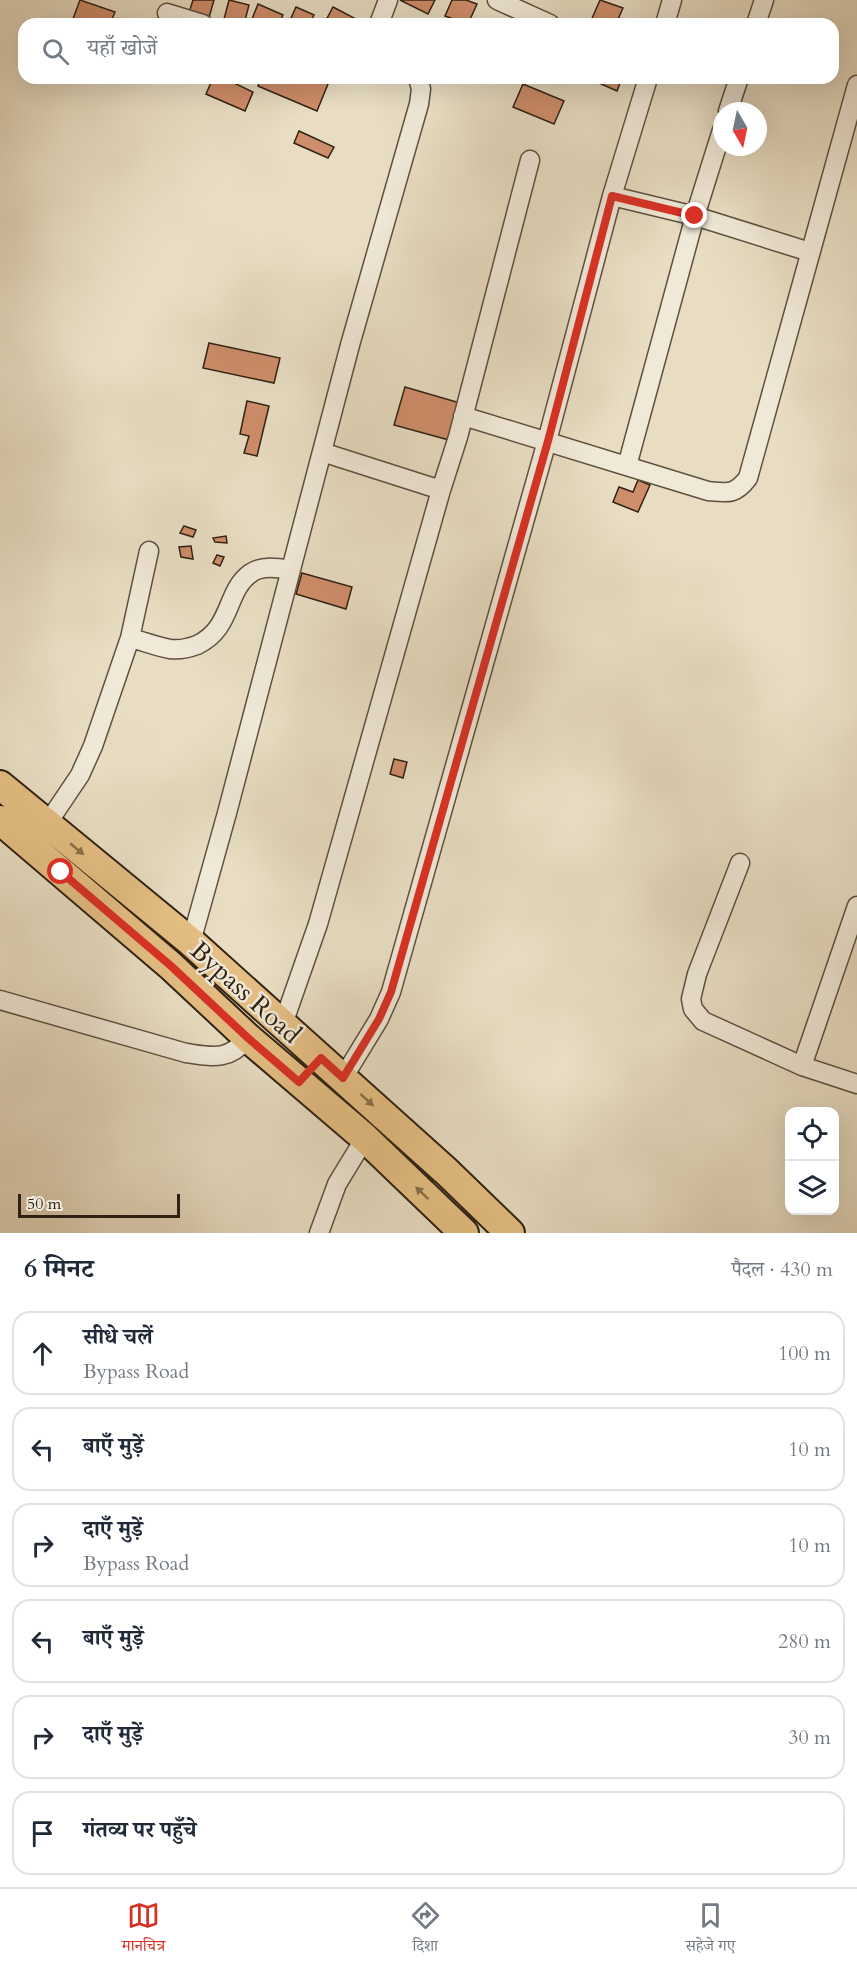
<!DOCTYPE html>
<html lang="hi">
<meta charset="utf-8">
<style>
body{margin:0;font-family:Cardo,"Noto Serif Devanagari",serif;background:#f6f6f7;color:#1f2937}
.controls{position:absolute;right:18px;bottom:18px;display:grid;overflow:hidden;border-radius:12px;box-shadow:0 6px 24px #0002}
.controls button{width:54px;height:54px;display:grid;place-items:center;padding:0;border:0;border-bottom:2px solid #e0e1e3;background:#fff;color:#1f2937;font:30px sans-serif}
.compass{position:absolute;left:713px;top:102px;width:54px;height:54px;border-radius:50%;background:#fff;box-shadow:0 6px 24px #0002;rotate:171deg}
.scale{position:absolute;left:18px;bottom:15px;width:162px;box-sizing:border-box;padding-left:6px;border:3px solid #302113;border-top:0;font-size:16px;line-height:21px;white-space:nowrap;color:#302113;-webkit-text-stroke:4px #f0e9d8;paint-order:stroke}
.stop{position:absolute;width:18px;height:18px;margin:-14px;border:4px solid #d93025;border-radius:50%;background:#fff}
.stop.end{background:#d93025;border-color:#fff;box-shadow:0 2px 6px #0008}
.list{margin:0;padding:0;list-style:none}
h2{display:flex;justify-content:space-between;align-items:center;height:78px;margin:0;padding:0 24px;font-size:26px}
h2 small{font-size:20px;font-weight:400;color:#747a83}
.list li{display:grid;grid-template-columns:39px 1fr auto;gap:18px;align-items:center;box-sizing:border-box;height:84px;margin:0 12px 12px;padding:0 12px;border:2px solid #e0e1e3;border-radius:18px}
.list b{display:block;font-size:22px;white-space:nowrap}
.list p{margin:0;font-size:20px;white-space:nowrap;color:#747a83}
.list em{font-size:20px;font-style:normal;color:#747a83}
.icon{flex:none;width:33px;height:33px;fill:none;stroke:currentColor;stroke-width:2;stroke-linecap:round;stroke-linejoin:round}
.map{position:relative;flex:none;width:857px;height:1233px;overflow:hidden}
.search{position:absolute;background:#fff;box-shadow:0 6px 24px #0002;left:18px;right:18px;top:18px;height:66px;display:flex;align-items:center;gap:15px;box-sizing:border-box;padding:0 21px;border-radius:18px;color:#747a83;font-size:22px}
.sheet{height:654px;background:#fff}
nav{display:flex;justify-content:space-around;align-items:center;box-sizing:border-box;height:84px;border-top:2px solid #e0e1e3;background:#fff;font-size:16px;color:#747a83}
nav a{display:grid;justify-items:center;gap:3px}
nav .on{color:#d93025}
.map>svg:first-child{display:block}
</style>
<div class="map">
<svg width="857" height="1233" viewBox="0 0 857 1233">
<rect width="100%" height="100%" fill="#e8ddc3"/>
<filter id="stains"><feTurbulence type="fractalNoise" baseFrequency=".00333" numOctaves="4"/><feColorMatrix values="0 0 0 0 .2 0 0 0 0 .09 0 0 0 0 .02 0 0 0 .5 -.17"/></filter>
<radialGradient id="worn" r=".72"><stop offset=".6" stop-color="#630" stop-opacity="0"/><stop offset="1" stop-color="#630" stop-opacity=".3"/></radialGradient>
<path fill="#cf8e6b" stroke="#302113" stroke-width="1.5" d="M80,0L115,12L110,24H71Z
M193,0H214L208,21L188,16Z
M229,0L249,5L244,24L223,23Z
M400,0H435L428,14Z
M452,0H466L477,4L468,24L445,16Z
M600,0L623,8L616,24L590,23Z
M258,4L283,15L279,24H250Z
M296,7L314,15L310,24L291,18Z
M333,7L356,19L354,24H324Z
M213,78H239L236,84L253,92L245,111L206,94Z
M261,78H313L328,84L317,111L258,86Z
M601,78H622L617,91L599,83Z
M523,84L564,101L554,124L513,107Z
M299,131L334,147L328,158L294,143Z
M209,343L280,358L274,383L203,368Z
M405,387L460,403L449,440L394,425Z
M247,401L269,406L257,456L244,453L249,436L240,434Z
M638,480L650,485L638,512L613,502L619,487L633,492Z
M184,526L196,530L193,537L180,533Z
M226,536L227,543L215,542L213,538Z
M191,546L193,559L181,557L179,547Z
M217,555L224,557L220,566L213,563Z
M302,573L352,587L346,609L296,594Z
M394,759L407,762L403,778L390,774Z"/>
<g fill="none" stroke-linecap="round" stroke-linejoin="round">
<defs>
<path id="street" d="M497,0L550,24
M167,13L203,24
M379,24L388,0
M665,24L672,0
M756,24L764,0
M728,111L739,78
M612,196L695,216L810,252
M463,416L708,491C728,493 735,495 748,478L857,85
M322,452L441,490
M627,466L695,216L722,130
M130,638C143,641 157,647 170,649C178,650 189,648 197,645C233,628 225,591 251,573C262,565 279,568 291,570
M47,824L80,775L93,746L130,638L149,551
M740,863L697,974L691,999L693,1009L703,1021L802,1066L857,1084
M191,942L227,813L350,345L419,104L421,89L418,78
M0,1000L186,1053C214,1057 228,1061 248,1038
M283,1024L318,924L441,490L458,437L530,160
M802,1066L857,906
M343,1078L379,1019L391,992L547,441L612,196L648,78
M319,1233L337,1184L365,1138"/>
<path id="primary" d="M0,785L191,942L447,1172L510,1233
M0,820L171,966L248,1038L365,1138L464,1233"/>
</defs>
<use href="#street" stroke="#5e503f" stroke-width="21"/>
<use href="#primary" stroke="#302113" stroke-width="32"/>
<use href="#street" stroke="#f0e9d8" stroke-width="18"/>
<use href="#primary" stroke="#e4be82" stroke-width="28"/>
</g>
<defs><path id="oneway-solid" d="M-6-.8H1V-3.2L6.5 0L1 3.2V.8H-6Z" transform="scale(1.5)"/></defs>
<g fill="#8a704a">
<use href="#oneway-solid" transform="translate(77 849) rotate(40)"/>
<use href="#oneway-solid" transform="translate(367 1100) rotate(42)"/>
<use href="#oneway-solid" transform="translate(422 1193) rotate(-136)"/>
</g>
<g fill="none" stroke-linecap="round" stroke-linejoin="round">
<path stroke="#d93025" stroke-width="8" d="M61,872L171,966L248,1038L299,1082L321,1058L343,1078L379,1019L391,992L548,441L612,196L695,216"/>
</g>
<g text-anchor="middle" stroke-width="5" stroke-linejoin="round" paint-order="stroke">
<g font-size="26" fill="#302113" stroke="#f0e9d8">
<text transform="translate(246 992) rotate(42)" y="9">Bypass Road</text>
</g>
</g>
<rect width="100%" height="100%" filter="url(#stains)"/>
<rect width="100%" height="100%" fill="url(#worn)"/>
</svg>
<div class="controls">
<button><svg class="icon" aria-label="locate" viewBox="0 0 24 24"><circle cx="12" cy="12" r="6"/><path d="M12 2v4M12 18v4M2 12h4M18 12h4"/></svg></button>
<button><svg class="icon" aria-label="layers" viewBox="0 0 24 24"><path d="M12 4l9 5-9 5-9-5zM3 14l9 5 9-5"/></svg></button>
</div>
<svg class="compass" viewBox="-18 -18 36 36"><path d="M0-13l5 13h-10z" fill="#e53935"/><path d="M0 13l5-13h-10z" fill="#747a83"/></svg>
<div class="scale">50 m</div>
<div class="stop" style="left:61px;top:872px"></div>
<div class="stop end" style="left:695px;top:216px"></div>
<div class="search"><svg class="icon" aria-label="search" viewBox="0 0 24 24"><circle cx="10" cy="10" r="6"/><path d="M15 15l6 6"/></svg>यहाँ खोजें</div>
</div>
<section class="sheet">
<h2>6 मिनट<small>पैदल · 430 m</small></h2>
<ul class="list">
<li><svg class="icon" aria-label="ahead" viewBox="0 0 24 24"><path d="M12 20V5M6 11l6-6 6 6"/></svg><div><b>सीधे चलें</b><p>Bypass Road</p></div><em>100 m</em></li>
<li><svg class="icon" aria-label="left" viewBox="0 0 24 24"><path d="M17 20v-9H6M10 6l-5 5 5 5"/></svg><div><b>बाएँ मुड़ें</b></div><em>10 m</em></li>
<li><svg class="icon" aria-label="right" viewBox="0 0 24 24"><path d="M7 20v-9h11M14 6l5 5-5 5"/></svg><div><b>दाएँ मुड़ें</b><p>Bypass Road</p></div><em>10 m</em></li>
<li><svg class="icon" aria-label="left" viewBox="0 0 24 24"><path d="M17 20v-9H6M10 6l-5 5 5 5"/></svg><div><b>बाएँ मुड़ें</b></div><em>280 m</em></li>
<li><svg class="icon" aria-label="right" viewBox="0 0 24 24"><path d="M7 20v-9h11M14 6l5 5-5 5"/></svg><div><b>दाएँ मुड़ें</b></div><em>30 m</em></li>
<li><svg class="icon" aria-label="arrive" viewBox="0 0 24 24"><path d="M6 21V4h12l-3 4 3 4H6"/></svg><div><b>गंतव्य पर पहुँचे</b></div></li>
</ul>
</section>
<nav>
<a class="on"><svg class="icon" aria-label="map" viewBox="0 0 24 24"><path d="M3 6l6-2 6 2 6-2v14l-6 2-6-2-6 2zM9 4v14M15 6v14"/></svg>मानचित्र</a>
<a><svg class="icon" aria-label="directions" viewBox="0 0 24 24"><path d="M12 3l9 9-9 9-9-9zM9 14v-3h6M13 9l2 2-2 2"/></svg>दिशा</a>
<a><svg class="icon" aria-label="saved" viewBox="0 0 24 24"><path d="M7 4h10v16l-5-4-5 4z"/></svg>सहेजे गए</a>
</nav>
